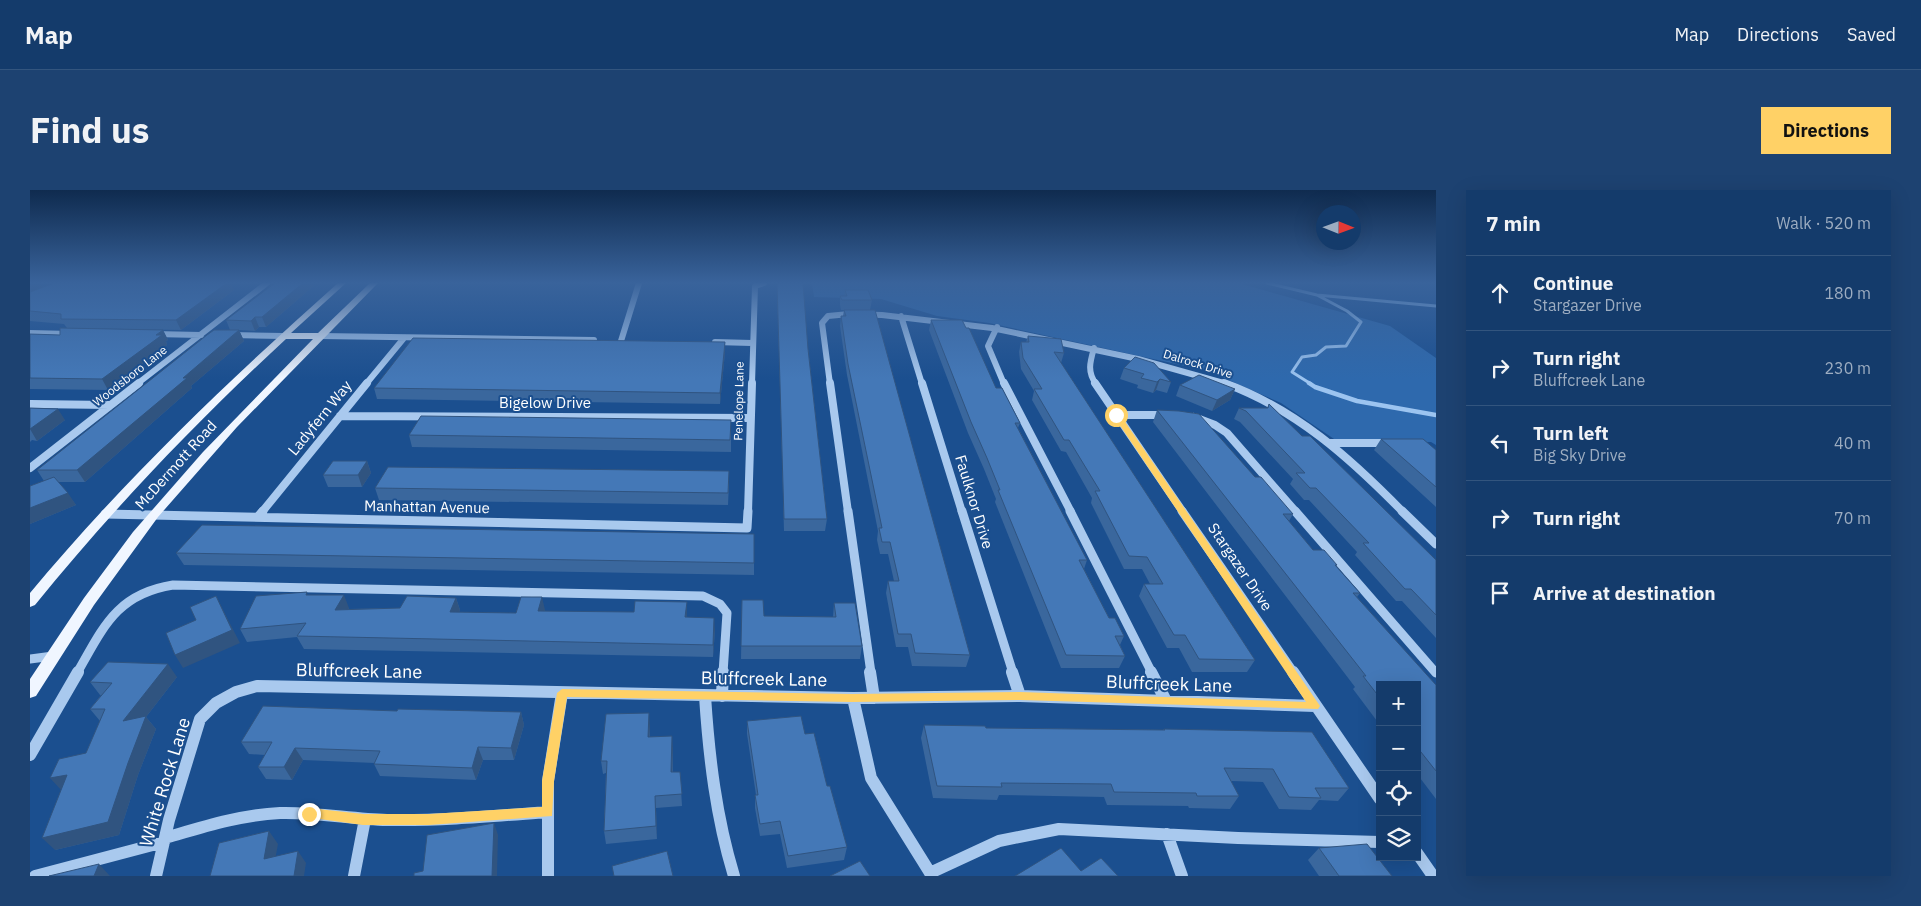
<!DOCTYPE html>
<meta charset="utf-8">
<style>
body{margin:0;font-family:"IBM Plex Sans",sans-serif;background:#1d4271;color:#f1f3f6}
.controls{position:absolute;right:15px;bottom:15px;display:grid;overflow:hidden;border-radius:0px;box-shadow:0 5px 20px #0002}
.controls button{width:45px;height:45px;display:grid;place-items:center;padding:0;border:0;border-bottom:1px solid #33557e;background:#143b6b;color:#f1f3f6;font:25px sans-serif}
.compass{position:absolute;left:1286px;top:15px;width:45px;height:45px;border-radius:50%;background:#143b6b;box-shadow:0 5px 20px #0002;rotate:91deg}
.stop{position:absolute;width:15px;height:15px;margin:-11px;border:4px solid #ffd166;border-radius:50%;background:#fff}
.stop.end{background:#ffd166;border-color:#fff;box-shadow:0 1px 5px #0008}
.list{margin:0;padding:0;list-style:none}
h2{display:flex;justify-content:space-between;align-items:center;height:65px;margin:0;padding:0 20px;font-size:21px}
h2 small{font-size:16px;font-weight:400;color:#9dadc1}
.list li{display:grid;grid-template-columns:32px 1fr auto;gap:15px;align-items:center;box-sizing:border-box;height:75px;padding:0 20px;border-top:1px solid #33557e}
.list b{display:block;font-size:19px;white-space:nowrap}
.list p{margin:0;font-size:16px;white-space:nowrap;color:#9dadc1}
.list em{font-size:16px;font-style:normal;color:#9dadc1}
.icon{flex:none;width:28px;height:28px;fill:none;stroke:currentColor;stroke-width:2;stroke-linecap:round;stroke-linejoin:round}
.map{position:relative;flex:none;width:1406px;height:686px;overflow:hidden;border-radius:0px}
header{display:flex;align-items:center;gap:30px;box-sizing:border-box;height:70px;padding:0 25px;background:#143b6b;border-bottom:1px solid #33557e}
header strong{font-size:24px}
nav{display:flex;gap:28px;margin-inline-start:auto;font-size:18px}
.intro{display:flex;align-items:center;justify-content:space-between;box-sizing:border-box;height:120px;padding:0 30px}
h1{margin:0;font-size:35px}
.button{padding:12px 22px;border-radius:0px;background:#ffd166;color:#111;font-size:18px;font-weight:700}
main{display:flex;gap:30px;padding:0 30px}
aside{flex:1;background:#143b6b;border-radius:0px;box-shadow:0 5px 20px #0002}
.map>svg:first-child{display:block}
</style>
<header>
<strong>Map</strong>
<nav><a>Map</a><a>Directions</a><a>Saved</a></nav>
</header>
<div class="intro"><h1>Find us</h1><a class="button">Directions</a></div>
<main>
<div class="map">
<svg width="1406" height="686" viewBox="0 0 1406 686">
<rect width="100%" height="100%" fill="#1b4f8f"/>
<path fill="#2e69ad" d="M782,93H1208L1360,136L1406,168V255L1401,252L1307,251L1251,213L1178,181L959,133L907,126L851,109L784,107Z"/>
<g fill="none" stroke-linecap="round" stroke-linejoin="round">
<path stroke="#9cc4f0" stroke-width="3" d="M1237,93L1287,105L1406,116
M1281,194L1262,182L1272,167L1286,165L1296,157L1316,156L1331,132L1317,121L1287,105"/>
<path stroke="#9cc4f0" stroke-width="4.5" d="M1279,193L1285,197L1327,211L1406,225"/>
<path stroke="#a9c9ee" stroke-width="6" d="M871,126L892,194
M967,137L958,156L974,194
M0,143L41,144
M124,144L171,145
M201,145L253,146
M291,146L564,150
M591,151L609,93
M685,152L722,153
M1064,158C1060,172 1057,182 1066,194
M107,194L237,93
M336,194L374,148
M722,194L725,96L734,93
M800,194L792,133L798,126L819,124L852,125L962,138L1108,169L1197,194"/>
<path stroke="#a9c9ee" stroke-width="8" d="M800,193L818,322
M892,193L932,322
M974,193L1041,322
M1065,193L1153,322
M1194,193C1266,219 1320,268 1373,322
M0,214L80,215
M1086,225H1136
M310,226L720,228
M1164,227L1185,235L1197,243L1266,322
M1300,253H1360
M0,278L109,193
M232,322L337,193
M718,322L722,193"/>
<path stroke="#a9c9ee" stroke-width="9" d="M818,321L841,483
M932,321L983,483
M1040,321L1122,483
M1152,321L1264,483
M1265,321L1406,483
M1372,321L1406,354
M75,324L717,338L718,321
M228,327L233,321
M0,469L23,466
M47,483C73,438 86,404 143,395L673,406L690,414L697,423L693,483"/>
<path stroke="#a9c9ee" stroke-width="12" d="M840,482L844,508
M982,482L990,506
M1121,482L1136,511
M1263,482L1350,609
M675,506C679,567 686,627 704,686
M692,506L693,482
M823,508L841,588L902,686
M0,565L48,482
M1137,644L1152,686
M135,648C173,637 210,625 250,623C286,622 321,629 357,630C410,631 464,626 517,622
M1387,663L1403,686
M900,683L969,651L1029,639L1208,648L1350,652
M5,686L134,652
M126,686L139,630L170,529L186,513L206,502L227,496L823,508L990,506L1285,516
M324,686L335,629
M518,686V591L532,503"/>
<path fill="#f0f6ff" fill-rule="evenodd" d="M308,93H316L261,143H288L340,93H348L207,237L128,327L64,415L6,506L0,508V489L54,408L103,342L173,262L283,149H256C166,232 82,320 5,415L0,417V403C94,290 199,190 308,93Z"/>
</g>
<path fill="#3a679d" d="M0,93L12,97L204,100L151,140L37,138L34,134L0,131Z
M245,93H287L236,137H229L225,141L209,140L214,151L161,196L162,198L55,292H28L46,315L0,334V296L14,291L7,280L200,140L196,130Z
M747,93L778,159L797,329L795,341H754Z
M815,100L842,110L840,120H811L810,115V106H814Z
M814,120L940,465L936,477L882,476L878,457H866L856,403L858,391H864L858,364H850L847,350L848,341L817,185L810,136L811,126H813Z
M901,130L966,198L990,233L988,238L1057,370L1054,379L1079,428L1094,446L1090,455L1095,466L1089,478H1031L965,312L966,309L954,279L938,243L899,140Z
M133,140L138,150L136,151L137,155L78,200L0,199V144L30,145Z
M998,146L1034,163L1031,173L1225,470L1217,482H1162L1149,458H1137L1109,406L1114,394H1120L1112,379H1094L1061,313L1062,308L1036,262L1031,261L1002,210L1004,201L991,179L989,162L991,152H996Z
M695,152V162L690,214L347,209L344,198Z
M1094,178L1141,192L1137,203L1126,200L1123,203L1107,198L1108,195L1090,189Z
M1150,195L1205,199L1200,210L1182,221L1146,206Z
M1239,214L1272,246L1406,370V448L1372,411H1366L1325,365L1327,362L1279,310H1274L1260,294L1263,289L1210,232L1204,229L1209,218H1237Z
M0,218L35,230L7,251L2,250L0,252Z
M1127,220L1225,287L1263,324L1259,331L1283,360L1307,375L1306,376L1330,403L1327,407L1406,495V609L1387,584V495H1350V535L1323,499L1325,497L1123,232Z
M701,241V262L382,257L379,245Z
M1351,249L1406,260V317L1344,260Z
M337,271L341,283L332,297H298L293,285Z
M699,293L698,315L349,310L345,298Z
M724,344V385L154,375L146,363Z
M278,405L319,418L318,419L370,418L426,408L430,420L429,422L486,423L515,420V421L657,424V427L685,440L683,467L274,459L267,447L217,452L210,439Z
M712,410L734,426L803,427L804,413L832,456L830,469H711Z
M147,487L116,527L126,539L108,585L89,645L25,660L56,563L70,531L60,519L71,505H70L60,492Z
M367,521L491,522L494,535L484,570H453L446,590L350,586L344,574L345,573L273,570L262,590L236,589L228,577L235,565L219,564L211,552Z
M717,531L775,544L797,596L817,657L814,670L757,678L750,644L730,646L725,618V605H726L717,544Z
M894,535L956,538L1133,540L1134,539L1319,598L1308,611L1289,610L1281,620L1249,619L1233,592L1201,591L1209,606L1200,619L1159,618L1158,616L1077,615L1074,607L969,605L967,610L903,608L891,548Z
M620,536V547L643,559V582H650L652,616L626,618L627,649L576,654L574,641L576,583L573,584L571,571Z
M1289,658L1362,686H1289L1278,670Z"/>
<path fill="#305480" d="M0,93H9L13,98L0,104Z
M197,93H201L204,100L151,140L146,130Z
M273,93H287L236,137L232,127Z
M225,127L229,137L225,141L221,131Z
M133,140L138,150L136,151L137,155L78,200L72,189Z
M209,140L214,151L161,196L162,198L55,292L47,280L153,188Z
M695,152V162L690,214V203Z
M1130,189L1126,200L1123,203L1127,192Z
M1205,199L1200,210L1182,221L1187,210Z
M28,219L35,230L7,251L0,239Z
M337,271L341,283L332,297L328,285Z
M38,303L46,315L0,334V318Z
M314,405L319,418L311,432L305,420Z
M186,406L210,453L153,478L145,465Z
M512,407L515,420L511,433L508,421Z
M426,408L430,420L424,435L420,422Z
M657,412V424L656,440L655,427Z
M684,428L685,440L683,467V455Z
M138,474L147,487L116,527L126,539L108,585L89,645L25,660L12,648L93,531Z
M491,522L494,535L484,570L481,558Z
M619,523L620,536L619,560L618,547Z
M642,546L643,559L642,595L641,582Z
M448,557L453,570L446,590L442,578Z
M265,558L273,570L262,590L254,577Z
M37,585L32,601L20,588Z
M625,606L626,618L627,649L626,636Z
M464,633L468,645L467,686H462Z
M239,641L248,654L243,681L234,669Z
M268,661L276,673L274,686H264Z
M69,674L80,686H64Z"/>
<path fill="#4478b7" stroke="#305480" d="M24,93H197L146,130L31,129V124L0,121V102Z
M245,93H273L232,127H225L221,131L196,130Z
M747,93H773L778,159L797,329H754Z
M815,100H838L842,110H812L810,106H817Z
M814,120H845L940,465L885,463L881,444H868L858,391H869L860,352H852L849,338H852L818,174L811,126H816Z
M901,130H932L936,138H939L966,198H972L990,233H985L1057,370H1049L1079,428H1085L1094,446H1085L1095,466L1036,465L968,300H970L957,268L941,232Z
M30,138L133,140L126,145H132L72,189L0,188V144L30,145Z
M184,140H209L153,188H157L47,280H7L177,145Z
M998,146L1031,149L1034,163L1024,162L1225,470L1169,469L1155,445H1144L1114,394H1133L1117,367L1099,366L1065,301H1070L1039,250H1034L1004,199H1012L993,168L991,152H999Z
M383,148L695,152L690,203L344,198Z
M1105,167L1124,173L1141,192L1130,189L1127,192L1111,188L1114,184L1094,178Z
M1169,185L1205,199L1187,210L1150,195Z
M1239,214L1272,246H1280L1406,370V425L1381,399H1375L1333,353H1339L1286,298H1280L1266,283H1275L1216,221L1209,218H1238Z
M0,218L28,219L0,239Z
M1127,220L1149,221L1169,224L1225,287H1231L1263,324H1253L1283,360H1294L1307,375H1305L1330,403H1323L1406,495V581L1387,557V495H1350V508L1333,486H1336Z
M391,226L701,230L700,250L379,245Z
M1351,249H1393L1406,260V297Z
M303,271H337L328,285H293Z
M358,277L699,281L698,303L345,298Z
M24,287L38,303L0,318V296Z
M172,335L724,344V373L146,363Z
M277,402L276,405H314L305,420L370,418L377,406L426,408L420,422L486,423L491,407H512L508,421L604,422L605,411L657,412L655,427L684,428L683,455L267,446L276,433L210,439L226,406Z
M186,406L202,440L145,465L136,443L166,430L160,417Z
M712,410H733L734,426L806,427L804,413H825L832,456H711Z
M78,472L138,474L93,531L116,526L98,573L78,632L12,648L37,585L20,588L29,569L56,563L75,519H60L82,493L60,492Z
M233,516L367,521L368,519L491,522L481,558L448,557L442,578L344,574L350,561L265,558L254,577H228L242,552H211Z
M619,523L618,547L642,546L641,582H650L652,604L625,606L626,636L574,641L577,571H571L576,524Z
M771,526L775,544L784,543L797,596H800L817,657L758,666L750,631L730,634L725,605H728L717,531Z
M894,535L955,536L956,538L1135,540L1134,539L1282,542L1319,598H1285L1291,608L1259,607L1243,579L1194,578L1209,606H1167L1166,603L1084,602L1081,594L971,593L972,597L907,596Z
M464,633L462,686H384V683L393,681L397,645Z
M239,641L234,669L268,661L264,686H180L189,653Z
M1337,654L1362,686H1309L1289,658Z
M1031,658L1051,681L1071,668L1088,686H985Z
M637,661L643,686H584L582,676Z
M830,671L840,686H800Z
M69,674L64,686H19Z"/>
<linearGradient id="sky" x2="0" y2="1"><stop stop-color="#0f2b4f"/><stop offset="0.49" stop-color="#39639b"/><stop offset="1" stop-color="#39639b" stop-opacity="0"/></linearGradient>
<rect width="1406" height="189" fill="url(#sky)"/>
<path fill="#ffd166" d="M1086,223H1089L1288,513L1290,516L1288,519L990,510L822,512L537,507L524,591L522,626L399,635H333L275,627L273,624L275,620L279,618L333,624H399L512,617V591L527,503L532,499L822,504L990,502L1276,512L1083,225Z"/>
<g text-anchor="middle" stroke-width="4" stroke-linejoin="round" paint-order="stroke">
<g font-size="12" fill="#fff" stroke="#1b4f8f">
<text transform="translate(1168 174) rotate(17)" y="4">Dalrock Drive</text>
<text transform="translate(100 186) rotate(-38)" y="4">Woodsboro Lane</text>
<text transform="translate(709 211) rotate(-89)" y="4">Penelope Lane</text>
</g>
<g font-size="15" fill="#fff" stroke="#1b4f8f">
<text x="515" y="218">Bigelow Drive</text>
<text transform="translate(290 228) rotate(-51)" y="5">Ladyfern Way</text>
<text transform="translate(146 275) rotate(-48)" y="5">McDermott Road</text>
<text transform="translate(944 312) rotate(73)" y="5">Faulknor Drive</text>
<text transform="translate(397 317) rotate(1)" y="5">Manhattan Avenue</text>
<text transform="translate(1210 377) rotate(56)" y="5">Stargazer Drive</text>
</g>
<g font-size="18" fill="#fff" stroke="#1b4f8f">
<text transform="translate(329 481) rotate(1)" y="6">Bluffcreek Lane</text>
<text transform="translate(734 489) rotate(1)" y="6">Bluffcreek Lane</text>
<text transform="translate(1139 494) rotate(2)" y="6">Bluffcreek Lane</text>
<text transform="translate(135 592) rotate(-73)" y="6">White Rock Lane</text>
</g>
</g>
</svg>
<div class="controls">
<button>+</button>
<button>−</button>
<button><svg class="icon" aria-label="locate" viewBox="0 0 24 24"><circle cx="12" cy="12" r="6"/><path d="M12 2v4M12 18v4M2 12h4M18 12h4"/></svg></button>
<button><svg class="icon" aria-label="layers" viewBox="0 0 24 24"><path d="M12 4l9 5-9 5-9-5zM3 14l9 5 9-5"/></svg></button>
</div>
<svg class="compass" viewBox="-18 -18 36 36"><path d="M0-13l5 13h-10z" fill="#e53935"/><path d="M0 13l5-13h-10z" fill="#9dadc1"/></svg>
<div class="stop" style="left:1086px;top:225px"></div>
<div class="stop end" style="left:279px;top:624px"></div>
</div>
<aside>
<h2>7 min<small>Walk · 520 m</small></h2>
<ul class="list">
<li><svg class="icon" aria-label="ahead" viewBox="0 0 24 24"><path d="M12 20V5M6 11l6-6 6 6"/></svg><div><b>Continue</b><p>Stargazer Drive</p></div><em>180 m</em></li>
<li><svg class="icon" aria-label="right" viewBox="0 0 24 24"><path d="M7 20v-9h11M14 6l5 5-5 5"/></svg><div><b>Turn right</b><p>Bluffcreek Lane</p></div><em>230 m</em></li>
<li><svg class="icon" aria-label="left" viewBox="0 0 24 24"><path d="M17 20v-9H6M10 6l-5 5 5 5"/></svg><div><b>Turn left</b><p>Big Sky Drive</p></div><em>40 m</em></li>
<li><svg class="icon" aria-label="right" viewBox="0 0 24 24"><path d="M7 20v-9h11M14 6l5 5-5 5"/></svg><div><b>Turn right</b></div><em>70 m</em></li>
<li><svg class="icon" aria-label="arrive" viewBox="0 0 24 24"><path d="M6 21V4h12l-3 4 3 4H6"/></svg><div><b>Arrive at destination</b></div></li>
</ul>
</aside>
</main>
